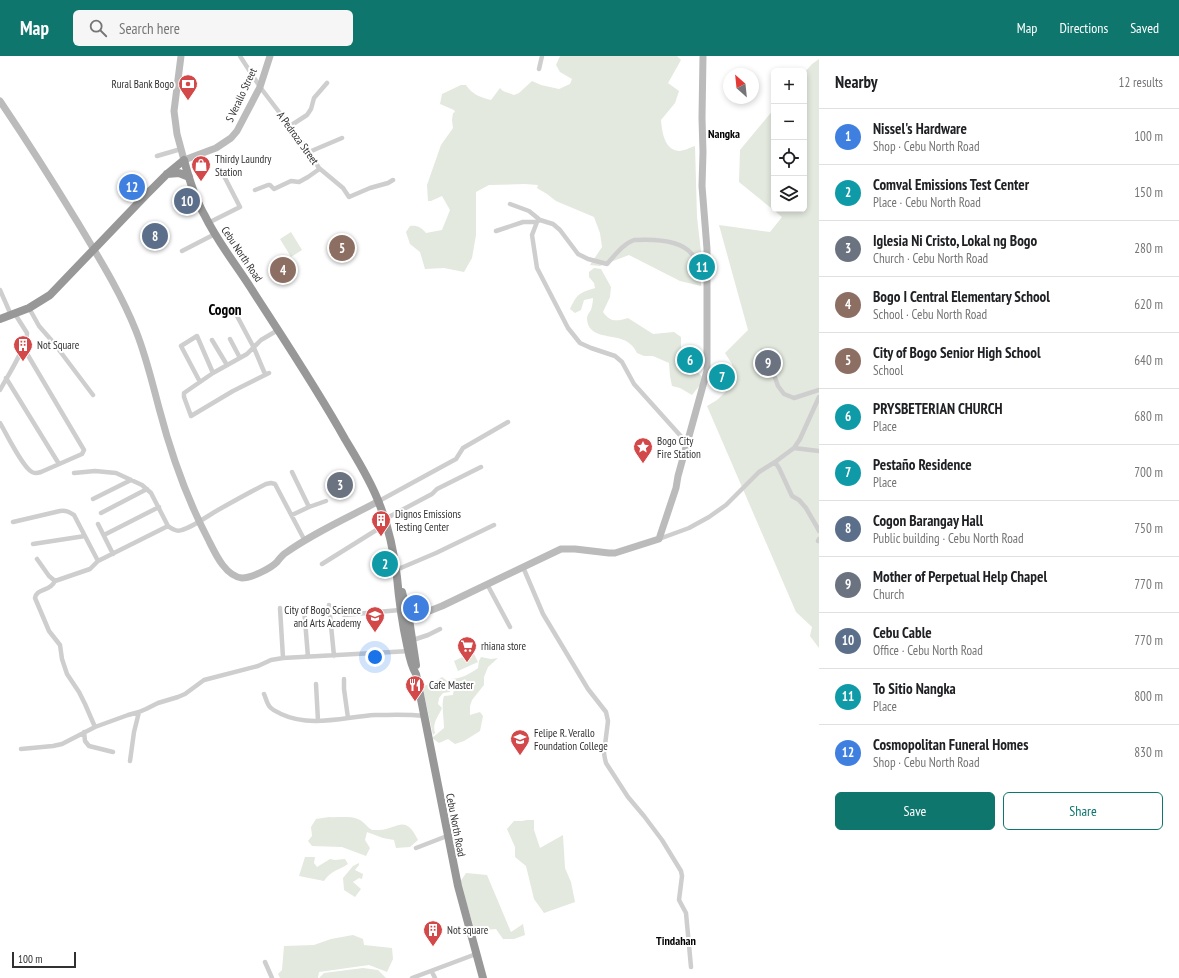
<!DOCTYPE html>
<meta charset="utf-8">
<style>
body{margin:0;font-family:"PT Sans Narrow",sans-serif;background:#f6f6f6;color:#202124}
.controls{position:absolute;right:12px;top:12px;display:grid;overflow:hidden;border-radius:6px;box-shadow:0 2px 6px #0003}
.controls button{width:36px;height:36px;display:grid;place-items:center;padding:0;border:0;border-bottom:1px solid #e0e0e0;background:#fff;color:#202124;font:20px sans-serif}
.compass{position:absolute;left:723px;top:12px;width:36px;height:36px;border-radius:50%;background:#fff;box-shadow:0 2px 6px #0003;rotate:333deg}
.scale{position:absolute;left:12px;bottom:10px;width:64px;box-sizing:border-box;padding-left:4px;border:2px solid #313131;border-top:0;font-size:11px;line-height:14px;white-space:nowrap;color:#313131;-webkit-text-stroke:3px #fff;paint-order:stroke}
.you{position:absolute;left:375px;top:601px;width:14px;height:14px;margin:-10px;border:3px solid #fff;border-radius:50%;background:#1a73e8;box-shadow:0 0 0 6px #1a73e833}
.badge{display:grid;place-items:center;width:26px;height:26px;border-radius:50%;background:#0f766e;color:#fff;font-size:13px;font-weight:700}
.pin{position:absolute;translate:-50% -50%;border:2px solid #fff;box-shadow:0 1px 4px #0006}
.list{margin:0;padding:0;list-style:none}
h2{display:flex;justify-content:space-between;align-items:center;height:52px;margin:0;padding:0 16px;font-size:17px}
h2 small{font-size:13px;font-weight:400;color:#757577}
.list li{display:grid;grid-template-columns:26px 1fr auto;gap:12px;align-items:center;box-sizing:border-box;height:56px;padding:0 16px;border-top:1px solid #e0e0e0}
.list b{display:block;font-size:15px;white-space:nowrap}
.list p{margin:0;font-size:13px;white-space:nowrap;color:#757577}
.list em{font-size:13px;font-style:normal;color:#757577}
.actions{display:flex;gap:8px;padding:12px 16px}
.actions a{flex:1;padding:9px 0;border:1px solid #0f766e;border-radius:6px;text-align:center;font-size:14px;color:#0f766e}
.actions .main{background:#0f766e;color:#fff}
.icon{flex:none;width:22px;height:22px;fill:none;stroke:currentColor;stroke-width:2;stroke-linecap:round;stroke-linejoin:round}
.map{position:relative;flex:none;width:819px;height:922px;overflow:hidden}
header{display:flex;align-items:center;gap:24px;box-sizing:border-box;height:56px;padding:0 20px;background:#0f766e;color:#fff}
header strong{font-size:19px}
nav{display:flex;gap:22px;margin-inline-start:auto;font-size:14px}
.search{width:280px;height:36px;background:#f6f6f6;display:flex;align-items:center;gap:10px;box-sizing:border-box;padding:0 14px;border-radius:6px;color:#757577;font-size:15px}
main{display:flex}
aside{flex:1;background:#fff}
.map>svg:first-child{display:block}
</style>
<header>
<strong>Map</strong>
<div class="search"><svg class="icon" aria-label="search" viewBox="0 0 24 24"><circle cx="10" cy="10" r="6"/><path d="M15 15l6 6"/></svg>Search here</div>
<nav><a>Map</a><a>Directions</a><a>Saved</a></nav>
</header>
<main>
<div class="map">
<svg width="819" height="922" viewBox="0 0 819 922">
<rect width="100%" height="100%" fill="#fff"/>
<path fill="#e3e9de" d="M560,0H677L681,4L668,27L679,35L675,47L661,64C662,75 664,94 679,95C684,95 691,91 695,90L697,161L701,196V230L680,225L629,199L600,210L590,209L602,191L600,177L594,161L556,145L547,138L537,132L538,129L525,128L489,129L476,136V179L472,202L464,216L444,212L425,213L420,196L410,188L406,176L410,170C417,169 421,171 426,177L442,174L450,154L442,140L431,145H428L427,129L441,89L453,72L452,64L453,57L455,56L454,54L440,48L442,38L461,29H466C473,39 480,41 491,44L500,32L503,35L514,39L519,37L532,25L541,29L559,33L570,28L572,23L560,16L556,9Z
M819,3V592L810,580L812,571L796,556L707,350L717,344L735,327L732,308L725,297L748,274L719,169L770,176L782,161L739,126L740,94L774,53V153H804V17L812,8Z
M291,176L302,194L291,201L280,183Z
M594,212L601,213L611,231L610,241L603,256C611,267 617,265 628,262L653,278L674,276L681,281V295L678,306C689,312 694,310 702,321L700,329L692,339L680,332L672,330L670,320L669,307L653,300H644L637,297C634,290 628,285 621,283C609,279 587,281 587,262C587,259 589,257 591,254C592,250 593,246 593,242L584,244L581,254L575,257L570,253C577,238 579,237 595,232L594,227L589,221V216Z
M473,596L478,606L458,615L454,605Z
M481,601L491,603L498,602L488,611L484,621V629L472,644L470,650V659L480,656L483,660L480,675L464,685L455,688L448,683L439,687L432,682L444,672C444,662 441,649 444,640L453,639L455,626L452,623C462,622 470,618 478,612L479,605Z
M442,621C449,626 451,627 450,636L443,637L439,642L438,648L442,652C438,661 432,667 435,677L433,679L424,638V630L436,625Z
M329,761C338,762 351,759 360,764C364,766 368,772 372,774C374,774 376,774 379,774C398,773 405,757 418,784L410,791L396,792L394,784L383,782L367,776L365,784L370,792L366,800L342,791L312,790L308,785L312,780L311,771L316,763Z
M527,764H534V774L540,792L563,779L565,812L571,826L575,846L544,857L534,843L526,810L515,801V791L507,773L514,765H522Z
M305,801H315L314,807L317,811L330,803L335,804L345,803L348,808C338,815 331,814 324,825L299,820Z
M359,807V809L355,814L363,818L362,823L359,822L353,826L361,833L355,841L344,834L343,822L353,810Z
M466,817L487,819L511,876L523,868L525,879L514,883H503L496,873L475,875L460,826Z
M353,879L363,883L364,889L392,892L393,903L387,916L369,909L319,916L318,922H280L278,918L282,914L284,890L314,889L331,883Z
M363,912L378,914L386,922H319L324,917Z"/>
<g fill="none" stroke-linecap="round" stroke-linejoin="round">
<path stroke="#cecece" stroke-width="4.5" d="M240,0L260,31L305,90L319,112L343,132L349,141L370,132L388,127L393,124
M539,13L542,0
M290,70L307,59L311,53L314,42L327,27
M309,96L342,82
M157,100L181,93
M255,134L268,129H270L274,133L291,125L299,126L308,121L318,114L319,112
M510,148L529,155L540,164
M208,167L240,151L223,118L222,114
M496,175L523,166H537
M182,195L215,178
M0,234L11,259
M29,252L39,270L53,286L93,339
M237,260L254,292L265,318
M230,283L240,302
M212,284L227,309
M762,295L767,299L778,330L784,338L794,342L819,334
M269,317L233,335L191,360L184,341V337L213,317L247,298L261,284L278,274
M6,322L59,408
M200,326L181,290L197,280L213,317
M0,334C6,323 28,288 27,277L15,258
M0,367C6,377 23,412 32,416C35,418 38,417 41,416L82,398L84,394L23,291
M687,387L634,328L622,306L615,300L591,292L580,287L568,272L537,212L532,179L537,166L540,164L553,168L560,174L578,198L588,203L607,208C615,199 623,188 634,184C651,183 679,183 691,197C698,204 698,210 708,216
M794,392L819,395
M775,406L779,412L792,440L799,444L806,452L817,471L819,475
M292,416L309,451
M74,417L95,415L116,417L142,429L151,437L168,470C173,474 177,476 182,474C195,470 207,460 218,454C234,445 250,436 266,428L271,427L275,428L305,485
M93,443L131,424
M379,445L456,403L463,392L508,366
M101,457L147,433
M292,459L309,451L326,445
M385,463L432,438L437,433L481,411
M13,466L60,455C66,454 69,456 74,459L98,505
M98,468L113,498
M104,479L159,451
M659,483L689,472L709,461L726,449L759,416L775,406L794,392L800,383L819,341
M818,485L819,483
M33,488L85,480
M37,503L49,520L55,525L90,513L98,505L168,470
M322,508L386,468
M523,511L543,558L588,633L606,656L608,665L604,697L605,703L606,707L628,741L644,760L662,784L681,815L682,820L679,844L686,857L691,911
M396,514L436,497L494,469
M55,525C54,527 52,529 51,530C45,535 36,534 35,542L49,575L60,589L62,603L67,618L79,636L85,648L95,671
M487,528L510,571
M329,549L334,600
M280,552L283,602
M304,552L308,601
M344,559L400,554
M413,584L428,579L440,573
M344,623V633L348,662
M316,628L318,665
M264,638C266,642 267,649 271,652C274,655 278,656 281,658C311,672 344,661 375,659C391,659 407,658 424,660
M84,676L85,685L89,690L113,696
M21,693L53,690L62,688L95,671L128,659L139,656L146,653L158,647L178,641L185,638L204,624L258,610L271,604L283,602L410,595
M130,705L134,676L139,656
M416,792L447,780
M265,906L272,922
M433,918L435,922
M412,922L476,898"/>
<path stroke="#bbb" stroke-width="7" d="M181,0L174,55L177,78L184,104L216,92L231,82L237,75L260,31L270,0
M0,45C27,85 53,126 78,167C99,202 121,237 136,275C146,300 152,326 159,352C171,398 186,441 208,483C215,497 225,520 242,522C251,522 270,513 277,506C279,503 281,501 284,498C313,477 347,462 379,445
M404,564L409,563L442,550L561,493H575L609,497H615L659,483L676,432L678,420L707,315V193L702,130L703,96L702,62L703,0"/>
<path stroke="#989898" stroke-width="8" d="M167,118L179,117L189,121
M0,263L29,252L50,239L146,139L167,118L184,104C189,123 195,143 205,160C218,187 238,211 254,237C285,285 317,333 345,383C357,403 371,425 379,447C388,469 394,497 397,521C399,544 402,566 407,589C409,599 411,610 416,618L458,830L483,922
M402,536L409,563L416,609"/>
</g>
<defs>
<symbol id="bank-pin" viewBox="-11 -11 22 30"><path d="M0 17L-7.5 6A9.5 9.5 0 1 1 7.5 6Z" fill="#d34849" stroke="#fff"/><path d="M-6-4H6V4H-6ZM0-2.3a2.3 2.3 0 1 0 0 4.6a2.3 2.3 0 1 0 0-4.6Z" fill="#fff"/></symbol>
<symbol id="shop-pin" viewBox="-11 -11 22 30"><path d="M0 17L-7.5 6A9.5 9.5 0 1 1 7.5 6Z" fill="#d34849" stroke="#fff"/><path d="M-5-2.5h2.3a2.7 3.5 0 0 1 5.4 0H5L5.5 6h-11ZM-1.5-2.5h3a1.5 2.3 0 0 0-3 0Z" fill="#fff"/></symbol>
<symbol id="building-pin" viewBox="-11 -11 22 30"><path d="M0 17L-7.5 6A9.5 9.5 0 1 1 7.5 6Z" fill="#d34849" stroke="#fff"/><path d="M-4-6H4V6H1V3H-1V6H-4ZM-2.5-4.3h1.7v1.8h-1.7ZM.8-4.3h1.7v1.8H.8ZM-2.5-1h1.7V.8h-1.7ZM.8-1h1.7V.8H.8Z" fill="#fff"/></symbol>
<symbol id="sight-pin" viewBox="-11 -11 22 30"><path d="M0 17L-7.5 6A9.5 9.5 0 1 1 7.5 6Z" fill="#d34849" stroke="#fff"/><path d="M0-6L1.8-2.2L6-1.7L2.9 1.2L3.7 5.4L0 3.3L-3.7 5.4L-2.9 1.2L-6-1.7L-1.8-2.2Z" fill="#fff"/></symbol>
<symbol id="school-pin" viewBox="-11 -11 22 30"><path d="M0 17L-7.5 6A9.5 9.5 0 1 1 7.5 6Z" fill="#d34849" stroke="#fff"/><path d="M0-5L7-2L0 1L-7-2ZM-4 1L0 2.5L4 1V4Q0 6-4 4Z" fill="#fff"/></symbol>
<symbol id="supermarket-pin" viewBox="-11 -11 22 30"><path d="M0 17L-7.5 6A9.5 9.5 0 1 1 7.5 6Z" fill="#d34849" stroke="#fff"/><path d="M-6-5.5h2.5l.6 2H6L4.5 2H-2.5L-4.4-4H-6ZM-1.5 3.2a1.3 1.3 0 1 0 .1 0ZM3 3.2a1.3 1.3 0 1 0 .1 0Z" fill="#fff"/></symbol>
<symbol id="restaurant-pin" viewBox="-11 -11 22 30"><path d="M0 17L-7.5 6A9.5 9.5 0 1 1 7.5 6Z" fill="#d34849" stroke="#fff"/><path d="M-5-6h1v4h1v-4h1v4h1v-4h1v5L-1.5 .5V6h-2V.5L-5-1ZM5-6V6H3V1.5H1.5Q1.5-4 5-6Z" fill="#fff"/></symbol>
<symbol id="university-pin" viewBox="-11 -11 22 30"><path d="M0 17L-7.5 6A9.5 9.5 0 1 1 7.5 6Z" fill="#d34849" stroke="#fff"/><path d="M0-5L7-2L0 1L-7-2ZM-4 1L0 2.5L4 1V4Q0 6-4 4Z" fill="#fff"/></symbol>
</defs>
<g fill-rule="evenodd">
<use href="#bank-pin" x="177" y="17" width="22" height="30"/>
<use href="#shop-pin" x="190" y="98" width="22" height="30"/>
<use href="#building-pin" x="12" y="278" width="22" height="30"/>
<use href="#sight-pin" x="632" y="380" width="22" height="30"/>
<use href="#building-pin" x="370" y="453" width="22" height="30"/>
<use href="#school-pin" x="364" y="549" width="22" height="30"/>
<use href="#supermarket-pin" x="456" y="579" width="22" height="30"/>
<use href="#restaurant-pin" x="404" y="618" width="22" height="30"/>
<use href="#university-pin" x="509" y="672" width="22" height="30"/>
<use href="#building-pin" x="422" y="863" width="22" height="30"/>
</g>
<g text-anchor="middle" stroke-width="4" stroke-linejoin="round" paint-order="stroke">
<g font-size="11" fill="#313131" stroke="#fff" text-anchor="start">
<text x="174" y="32" text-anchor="end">Rural Bank Bogo</text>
<text x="215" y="107">Thirdy Laundry<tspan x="215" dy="13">Station</tspan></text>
<text x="37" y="293">Not Square</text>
<text x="657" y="389">Bogo City<tspan x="657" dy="13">Fire Station</tspan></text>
<text x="395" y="462">Dignos Emissions<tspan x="395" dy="13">Testing Center</tspan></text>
<text x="361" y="558" text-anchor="end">City of Bogo Science<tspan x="361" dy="13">and Arts Academy</tspan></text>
<text x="481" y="594">rhiana store</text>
<text x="429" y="633">Cafe Master</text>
<text x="534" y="681">Felipe R. Verallo<tspan x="534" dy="13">Foundation College</tspan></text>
<text x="447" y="878">Not square</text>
</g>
<g font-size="11" fill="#313131" stroke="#fff">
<text transform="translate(241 39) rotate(-65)" y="4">S Verallo Street</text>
<text transform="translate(298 82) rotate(54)" y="4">A Pedroza Street</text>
<text transform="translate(242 198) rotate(56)" y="4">Cebu North Road</text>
<text transform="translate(456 769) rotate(79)" y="4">Cebu North Road</text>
</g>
<g font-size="12" font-weight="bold" fill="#000" stroke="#fff">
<text x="724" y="82">Nangka</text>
<text x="676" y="889">Tindahan</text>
</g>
<g font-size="15" font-weight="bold" fill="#000" stroke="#fff">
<text x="225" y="259">Cogon</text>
</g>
</g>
</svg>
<div class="controls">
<button>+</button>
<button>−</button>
<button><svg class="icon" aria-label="locate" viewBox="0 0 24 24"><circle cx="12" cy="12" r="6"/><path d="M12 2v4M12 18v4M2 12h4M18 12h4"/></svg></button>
<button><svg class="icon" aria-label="layers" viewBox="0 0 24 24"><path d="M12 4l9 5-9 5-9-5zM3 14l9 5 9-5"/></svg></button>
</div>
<svg class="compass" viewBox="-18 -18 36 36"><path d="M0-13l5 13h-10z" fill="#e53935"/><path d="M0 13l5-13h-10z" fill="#757577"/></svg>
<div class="scale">100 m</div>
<div class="you"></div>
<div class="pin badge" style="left:416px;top:552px;background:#3f7fe0">1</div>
<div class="pin badge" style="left:385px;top:508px;background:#0f9aa8">2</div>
<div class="pin badge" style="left:340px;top:429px;background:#6b7280">3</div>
<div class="pin badge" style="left:283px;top:214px;background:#8d6e63">4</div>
<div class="pin badge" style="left:342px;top:192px;background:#8d6e63">5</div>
<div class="pin badge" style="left:690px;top:304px;background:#0f9aa8">6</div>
<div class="pin badge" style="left:722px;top:321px;background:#0f9aa8">7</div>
<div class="pin badge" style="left:155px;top:180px;background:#5c6f8a">8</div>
<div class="pin badge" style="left:768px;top:307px;background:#6b7280">9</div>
<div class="pin badge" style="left:187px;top:145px;background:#5c6f8a">10</div>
<div class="pin badge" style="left:702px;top:211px;background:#0f9aa8">11</div>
<div class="pin badge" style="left:132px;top:131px;background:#3f7fe0">12</div>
</div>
<aside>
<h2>Nearby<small>12 results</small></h2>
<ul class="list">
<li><span class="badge" style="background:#3f7fe0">1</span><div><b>Nissel's Hardware</b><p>Shop · Cebu North Road</p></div><em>100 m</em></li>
<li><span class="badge" style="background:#0f9aa8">2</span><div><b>Comval Emissions Test Center</b><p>Place · Cebu North Road</p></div><em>150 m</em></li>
<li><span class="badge" style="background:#6b7280">3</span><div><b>Iglesia Ni Cristo, Lokal ng Bogo</b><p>Church · Cebu North Road</p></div><em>280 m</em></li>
<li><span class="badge" style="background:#8d6e63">4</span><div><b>Bogo I Central Elementary School</b><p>School · Cebu North Road</p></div><em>620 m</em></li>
<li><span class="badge" style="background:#8d6e63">5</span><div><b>City of Bogo Senior High School</b><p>School</p></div><em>640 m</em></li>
<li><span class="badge" style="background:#0f9aa8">6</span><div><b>PRYSBETERIAN CHURCH</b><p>Place</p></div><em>680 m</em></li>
<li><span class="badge" style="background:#0f9aa8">7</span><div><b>Pestaño Residence</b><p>Place</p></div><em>700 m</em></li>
<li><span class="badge" style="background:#5c6f8a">8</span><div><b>Cogon Barangay Hall</b><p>Public building · Cebu North Road</p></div><em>750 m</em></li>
<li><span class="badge" style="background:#6b7280">9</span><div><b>Mother of Perpetual Help Chapel</b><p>Church</p></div><em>770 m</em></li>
<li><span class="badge" style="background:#5c6f8a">10</span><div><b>Cebu Cable</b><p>Office · Cebu North Road</p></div><em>770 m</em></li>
<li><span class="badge" style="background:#0f9aa8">11</span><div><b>To Sitio Nangka</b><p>Place</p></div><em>800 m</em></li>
<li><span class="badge" style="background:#3f7fe0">12</span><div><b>Cosmopolitan Funeral Homes</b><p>Shop · Cebu North Road</p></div><em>830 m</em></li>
</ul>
<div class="actions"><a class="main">Save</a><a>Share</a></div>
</aside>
</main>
